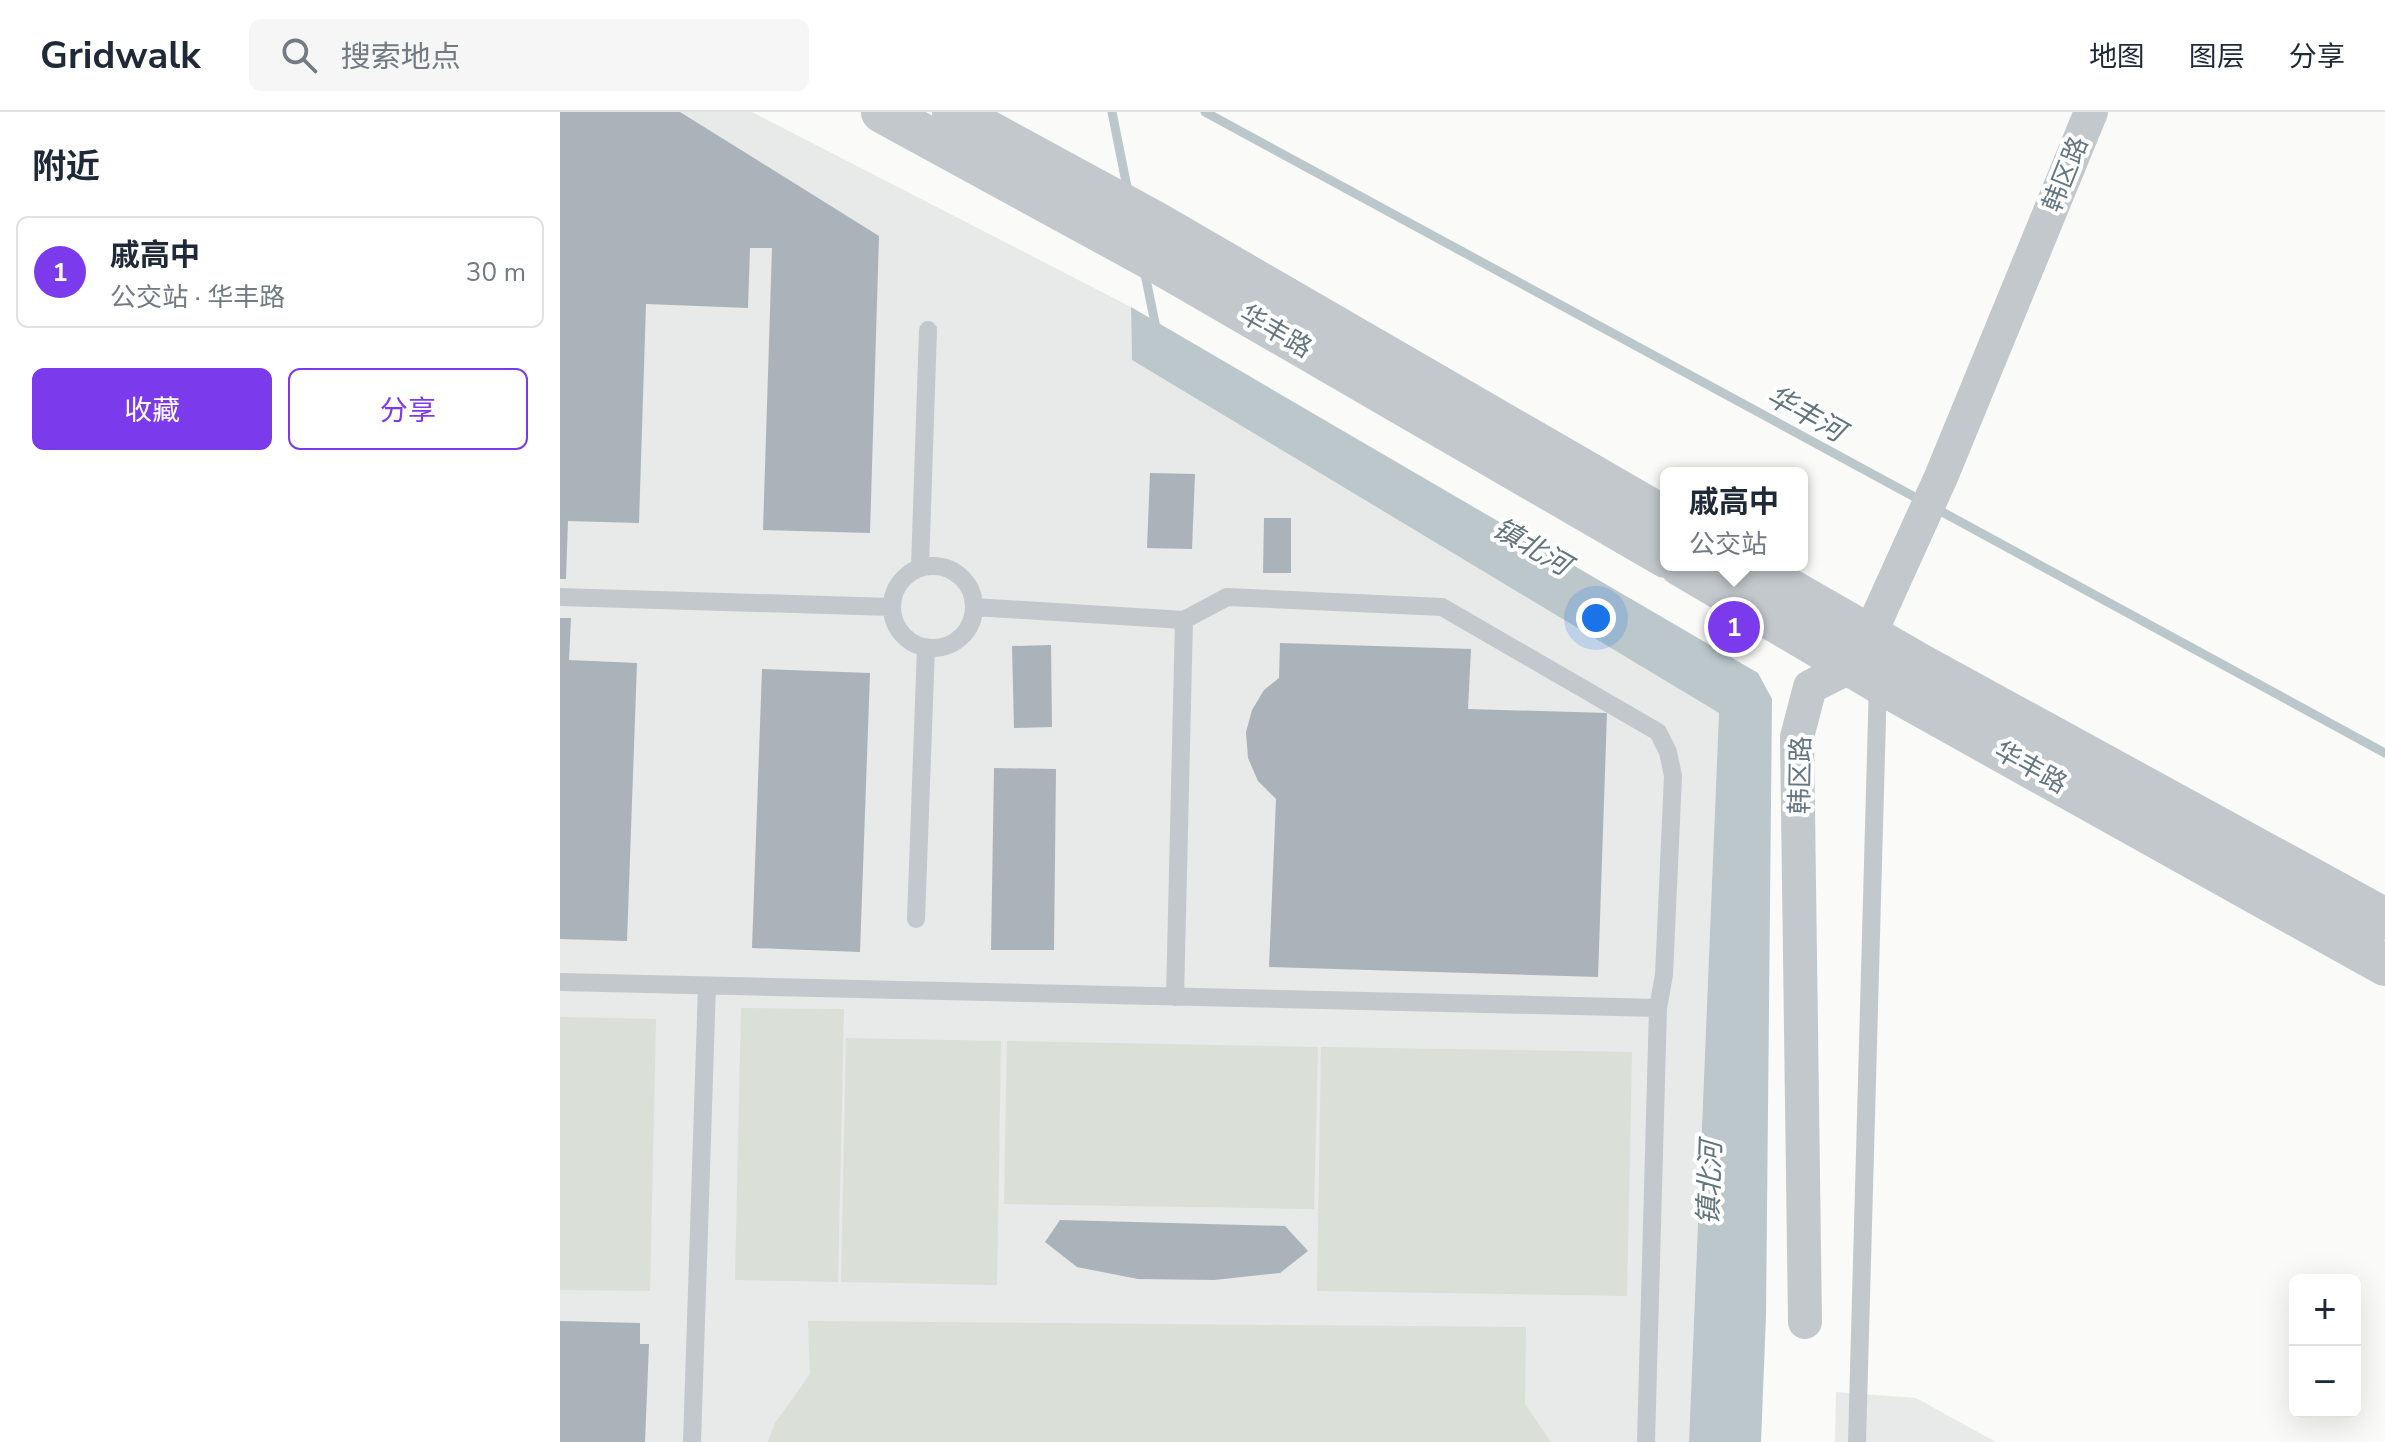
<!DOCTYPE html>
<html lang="zh">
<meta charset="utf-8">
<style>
body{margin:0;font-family:"Nunito Sans","Noto Sans SC",sans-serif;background:#f6f6f7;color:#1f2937}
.controls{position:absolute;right:24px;bottom:24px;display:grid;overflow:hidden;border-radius:12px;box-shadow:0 8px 32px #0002}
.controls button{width:72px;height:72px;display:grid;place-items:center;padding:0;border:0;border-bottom:2px solid #e0e1e3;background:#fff;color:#1f2937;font:40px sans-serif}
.you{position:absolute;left:1036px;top:506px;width:28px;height:28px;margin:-20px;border:6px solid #fff;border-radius:50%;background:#1a73e8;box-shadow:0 0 0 12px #1a73e833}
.badge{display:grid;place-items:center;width:52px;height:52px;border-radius:50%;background:#7c3aed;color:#fff;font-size:26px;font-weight:700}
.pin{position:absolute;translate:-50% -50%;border:4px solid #fff;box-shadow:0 2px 8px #0006}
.popup{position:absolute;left:1100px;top:355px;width:148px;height:104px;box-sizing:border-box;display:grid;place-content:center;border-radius:12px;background:#fff;filter:drop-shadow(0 2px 6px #0005);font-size:26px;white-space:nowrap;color:#747a83}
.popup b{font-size:30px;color:#1f2937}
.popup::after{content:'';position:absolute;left:50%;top:100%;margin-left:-16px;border:16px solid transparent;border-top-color:#fff}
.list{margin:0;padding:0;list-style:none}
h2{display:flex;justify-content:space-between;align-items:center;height:104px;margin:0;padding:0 32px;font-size:34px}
h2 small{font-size:26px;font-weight:400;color:#747a83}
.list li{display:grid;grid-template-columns:52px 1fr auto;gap:24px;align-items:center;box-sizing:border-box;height:112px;margin:0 16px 16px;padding:0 16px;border:2px solid #e0e1e3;border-radius:12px}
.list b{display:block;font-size:30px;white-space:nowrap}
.list p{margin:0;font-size:26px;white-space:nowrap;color:#747a83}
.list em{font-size:26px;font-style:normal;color:#747a83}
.actions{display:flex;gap:16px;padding:24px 32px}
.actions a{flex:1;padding:18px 0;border:2px solid #7c3aed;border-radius:12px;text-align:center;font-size:28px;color:#7c3aed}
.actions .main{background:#7c3aed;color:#fff}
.icon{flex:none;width:44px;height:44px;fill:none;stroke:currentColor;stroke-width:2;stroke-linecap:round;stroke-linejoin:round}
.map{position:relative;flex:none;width:1825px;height:1330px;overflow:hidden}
header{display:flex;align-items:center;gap:48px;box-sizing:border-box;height:112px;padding:0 40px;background:#fff;border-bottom:2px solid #e0e1e3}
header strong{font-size:38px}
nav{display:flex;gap:44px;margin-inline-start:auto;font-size:28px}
.search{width:560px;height:72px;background:#f6f6f7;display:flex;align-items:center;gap:20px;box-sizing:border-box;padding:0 28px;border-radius:12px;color:#747a83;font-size:30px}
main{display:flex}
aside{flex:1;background:#fff}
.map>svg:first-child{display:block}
</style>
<header>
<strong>Gridwalk</strong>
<div class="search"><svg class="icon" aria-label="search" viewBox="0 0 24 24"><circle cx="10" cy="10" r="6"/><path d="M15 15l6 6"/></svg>搜索地点</div>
<nav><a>地图</a><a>图层</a><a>分享</a></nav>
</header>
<main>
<aside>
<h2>附近<small></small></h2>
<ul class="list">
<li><span class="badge">1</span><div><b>戚高中</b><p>公交站 · 华丰路</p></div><em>30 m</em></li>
</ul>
<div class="actions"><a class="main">收藏</a><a>分享</a></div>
</aside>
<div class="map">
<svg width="1825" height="1330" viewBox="0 0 1825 1330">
<rect width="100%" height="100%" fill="#fafaf8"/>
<path fill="#e8e9e9" d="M0,0H192L571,195L572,248L1159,601L1129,1330H0Z
M1276,1280L1356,1286L1436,1330H1275Z"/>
<path fill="#dadfd7" d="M181,896L284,897L278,1170L175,1168Z
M0,905L96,907L90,1179L0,1178Z
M286,926L441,929L437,1173L281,1170Z
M447,929L758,935L754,1097L444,1092Z
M761,935L1072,940L1067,1184L757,1179Z
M248,1209L966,1215L965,1292L991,1330H208L215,1311L250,1262Z"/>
<path fill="#bbc7cb" d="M571,195L1198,561L1212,587L1206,1203L1201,1330H1129L1159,601L572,248Z"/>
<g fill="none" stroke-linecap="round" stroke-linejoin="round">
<path stroke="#bbc7cb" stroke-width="9" d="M552,0L568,80
M645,0L1362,389
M584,157L597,221
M1375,396L1825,641"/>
</g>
<path fill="#aab3b9" d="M0,0H120L319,124L310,421L203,418L212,136H190L188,196L86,192L79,411L8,409L6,467H0Z
M590,361L635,362L632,437L587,436Z
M704,406H731V461H703Z
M0,506H11L9,548L77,551L67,829L0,827Z
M720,531L911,537L908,597L1047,601L1038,865L709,855L716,687L698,669L688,646L686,620L692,598L704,578L719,566Z
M491,533L492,615L454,616L452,534Z
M202,557L310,561L300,840L192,836Z
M434,656L496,657L494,838H431Z
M500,1108L725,1114L748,1139L720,1161L654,1168L578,1167L517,1155L485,1130Z
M0,1209L80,1211V1232H89L85,1330H0Z"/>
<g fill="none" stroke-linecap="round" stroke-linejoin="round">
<path stroke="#c3c8cc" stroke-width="18" d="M332 495a41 41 0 1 1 82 0a41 41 0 1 1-82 0Z
M360,455L368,218
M0,485L331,495
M414,495L624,508L667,485L882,495L1098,620L1108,640L1113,664L1104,863L1098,896L1086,1330
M356,807L366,536
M0,870L1098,896
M615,885L624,508
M132,1330L147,874
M1297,1330L1318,570"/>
<path stroke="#c3c8cc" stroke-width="34" d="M1245,1210L1237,625L1250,575L1293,553L1309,524L1381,365L1531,0"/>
<path stroke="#c3c8cc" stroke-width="42" d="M322,0L602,153L1106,445
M393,0L593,109L1106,406
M1120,453L1318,570L1825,853
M1187,453L1361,553L1825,807"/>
</g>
<g text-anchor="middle" stroke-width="8" stroke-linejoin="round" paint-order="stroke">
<g font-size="26" fill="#657683" stroke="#fff">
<text transform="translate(1505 62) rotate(-68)" y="9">韩区路</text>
<text transform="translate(716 219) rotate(30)" y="9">华丰路</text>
<text transform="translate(1471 655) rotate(29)" y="9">华丰路</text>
<text transform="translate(1240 663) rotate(-89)" y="9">韩区路</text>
</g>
<g font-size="28" font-style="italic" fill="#60757c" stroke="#fff">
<text transform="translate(1246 301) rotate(29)" y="10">华丰河</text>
<text transform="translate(972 434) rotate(30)" y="10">镇北河</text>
<text transform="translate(1149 1071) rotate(-88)" y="10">镇北河</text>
</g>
</g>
</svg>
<div class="controls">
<button>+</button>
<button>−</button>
</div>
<div class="you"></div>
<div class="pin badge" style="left:1174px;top:515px">1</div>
<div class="popup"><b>戚高中</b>公交站</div>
</div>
</main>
